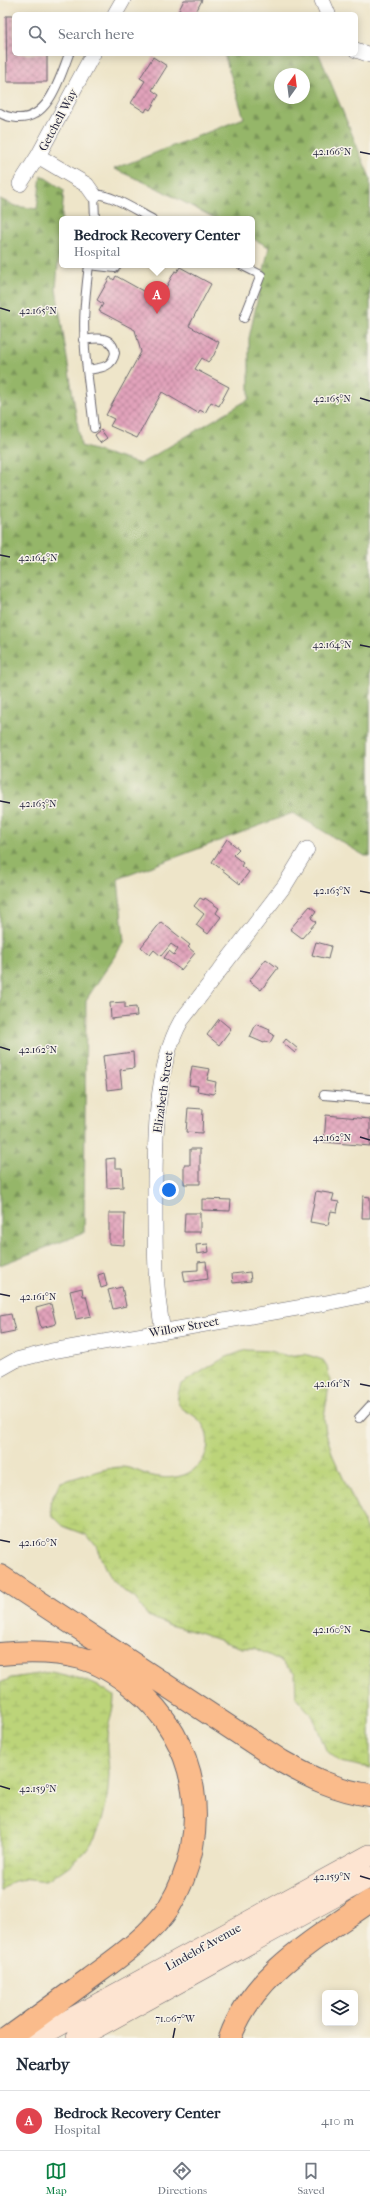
<!DOCTYPE html>
<meta charset="utf-8">
<style>
body{margin:0;font-family:"IM FELL French Canon",serif;background:#f6f6f7;color:#1f2937}
.controls{position:absolute;right:12px;bottom:12px;display:grid;overflow:hidden;border-radius:6px;box-shadow:0 2px 10px #0003}
.controls button{width:36px;height:36px;display:grid;place-items:center;padding:0;border:0;border-bottom:1px solid #e0e1e3;background:#fff;color:#1f2937;font:20px sans-serif}
.compass{position:absolute;left:274px;top:68px;width:36px;height:36px;border-radius:50%;background:#fff;box-shadow:0 2px 10px #0003;rotate:14deg}
.you{position:absolute;left:169px;top:1190px;width:14px;height:14px;margin:-10px;border:3px solid #fff;border-radius:50%;background:#1a73e8;box-shadow:0 0 0 6px #1a73e833}
.badge{display:grid;place-items:center;width:26px;height:26px;border-radius:50%;background:#0b8043;color:#fff;font-size:13px;font-weight:700}
.pin{position:absolute;translate:-50% -33px;filter:drop-shadow(0 1px 2px #0008)}
.pin::after{content:'';position:absolute;top:21px;width:14px;height:12px;background:inherit;clip-path:polygon(0 0,100% 0,50% 100%)}
.popup{position:absolute;left:59px;top:216px;width:196px;height:52px;box-sizing:border-box;display:grid;place-content:center;border-radius:6px;background:#fff;filter:drop-shadow(0 1px 3px #0005);font-size:13px;white-space:nowrap;color:#747a83}
.popup b{font-size:15px;color:#1f2937}
.popup::after{content:'';position:absolute;left:50%;top:100%;margin-left:-8px;border:8px solid transparent;border-top-color:#fff}
.list{margin:0;padding:0;list-style:none}
h2{display:flex;justify-content:space-between;align-items:center;height:52px;margin:0;padding:0 16px;font-size:17px}
h2 small{font-size:13px;font-weight:400;color:#747a83}
.list li{display:grid;grid-template-columns:26px 1fr auto;gap:12px;align-items:center;box-sizing:border-box;height:60px;padding:0 16px;border-top:1px solid #e0e1e3}
.list b{display:block;font-size:15px;white-space:nowrap}
.list p{margin:0;font-size:13px;white-space:nowrap;color:#747a83}
.list em{font-size:13px;font-style:normal;color:#747a83}
.icon{flex:none;width:22px;height:22px;fill:none;stroke:currentColor;stroke-width:2;stroke-linecap:round;stroke-linejoin:round}
.map{position:relative;flex:none;width:370px;height:2038px;overflow:hidden}
.search{position:absolute;background:#fff;box-shadow:0 2px 10px #0003;left:12px;right:12px;top:12px;height:44px;display:flex;align-items:center;gap:10px;box-sizing:border-box;padding:0 14px;border-radius:6px;color:#747a83;font-size:15px}
.sheet{height:112px;background:#fff}
nav{display:flex;justify-content:space-around;align-items:center;box-sizing:border-box;height:56px;border-top:1px solid #e0e1e3;background:#fff;font-size:11px;color:#747a83}
nav a{display:grid;justify-items:center;gap:2px}
nav .on{color:#0b8043}
.map>svg:first-child{display:block}
</style>
<div class="map">
<svg width="370" height="2038" viewBox="0 0 370 2038">
<defs>
<pattern id="forest-firs" width="22" height="20" patternUnits="userSpaceOnUse"><rect width="22" height="20" fill="#95b669"/><path d="M5 1l3.5 6h-7zM16 11l3.5 6h-7z" fill="#799458"/></pattern>
<pattern id="wetland-marsh" width="20" height="14" patternUnits="userSpaceOnUse"><rect width="20" height="14" fill="#bcd479"/><path d="M1 5h8M5 5V1M11 12h8M15 12V8" fill="none" stroke="#a1b66a"/></pattern>
<pattern id="building-cross-hatch" width="8" height="8" patternUnits="userSpaceOnUse"><rect width="8" height="8" fill="#e2a3bb"/><path d="M0 0l8 8M0 8l8-8" fill="none" stroke="#b78499"/></pattern>
</defs>
<rect width="100%" height="100%" fill="#f7f3e8"/>
<filter id="ink" filterUnits="userSpaceOnUse"><feTurbulence type="fractalNoise" baseFrequency=".025" numOctaves="2"/><feDisplacementMap in="SourceGraphic" scale="8" xChannelSelector="R" yChannelSelector="G"/><feConvolveMatrix kernelMatrix="1 2 1 2 8 2 1 2 1" color-interpolation-filters="sRGB"/></filter>
<filter id="wash" filterUnits="userSpaceOnUse"><feTurbulence type="fractalNoise" baseFrequency=".012" numOctaves="4" result="noise"/><feDisplacementMap in="SourceGraphic" scale="16" xChannelSelector="R" yChannelSelector="G"/><feGaussianBlur stdDeviation="0.9" result="paint"/><feColorMatrix in="noise" values="0 0 0 0 0 0 0 0 0 0 0 0 0 0 0 0 0 1.4 0 .05"/><feComposite in="paint" operator="in"/></filter>
<g filter="url(#wash)">
<rect width="100%" height="100%" fill="#eee5c9"/>
<path fill="url(#forest-firs)" stroke="#5c6c52" fill-rule="evenodd" d="M224,54H319L370,178V856H365L293,813L118,879L124,942L86,1000L84,1233L0,1265V199L15,206L37,209L41,175L64,190L56,289L81,446L140,464L249,399V338L269,247L252,238V219H216L151,185L114,169L244,118ZM280,74H304V98H280Z"/>
<path fill="url(#wetland-marsh)" stroke="#6f7b5a" d="M246,1350L269,1351L288,1356L305,1354L323,1360L327,1366L330,1380L324,1417L326,1433L333,1456L370,1536V1768L340,1762L326,1750L313,1717L296,1697L295,1674L281,1661L254,1648H242L196,1632L169,1625L148,1616L135,1598L124,1591L109,1577L96,1546L87,1535L63,1526L52,1515L50,1502L61,1482C77,1478 106,1467 121,1467C132,1467 142,1474 153,1476C175,1481 198,1475 206,1453C210,1443 207,1427 198,1419C183,1406 172,1411 181,1384L224,1358Z
M51,1672C74,1677 95,1681 114,1696C114,1711 107,1724 107,1740C106,1751 109,1762 109,1774C108,1801 103,1832 84,1853C75,1863 61,1871 50,1879C37,1887 21,1869 0,1891V1683L11,1678Z"/>
<g id="blocks">
<path fill="url(#building-cross-hatch)" d="M184,0H202L195,14H184L178,12Z
M6,16H14V54H47V82H7Z
M153,57L167,66L152,90L159,95L150,110L147,108L145,112L131,103L145,81L140,78Z
M180,267L211,284L189,326L219,342L214,355L208,362L202,358L195,369L229,387L219,406L211,402L205,413L200,410L198,413L162,392L137,438L110,426L114,419L106,415L141,352L135,330L99,311L103,304L97,300L110,277L114,280L116,276L159,300L175,271L177,272Z
M101,430L107,438L100,443L95,435Z
M227,839L239,849L233,855L243,863L241,866L249,872L240,884L212,862Z
M200,898L204,900L205,898L219,908L216,913L221,917L208,934L196,925L204,914L194,906Z
M310,906L316,911L311,918L316,922L302,938L290,929Z
M161,922L190,945L188,947L195,953L181,970L164,958L169,951L174,955L178,949L171,944L161,956L154,950L150,955L141,947Z
M316,942L331,946L328,959L312,955Z
M266,959L278,968L261,990L249,981Z
M125,1002V1008L136,1007L137,1016L111,1019L110,1003Z
M219,1019L231,1029L219,1045L207,1035Z
M256,1024L270,1030L269,1032L274,1035L270,1043L265,1041L264,1043L250,1037Z
M286,1039L298,1049L295,1053L283,1043Z
M133,1052L134,1068L120,1070L122,1088L107,1090L103,1056Z
M192,1066L210,1069L207,1080L216,1082L214,1094L197,1091L198,1086L189,1085Z
M188,1108L203,1109L202,1133L186,1132Z
M326,1115L370,1119V1146L324,1142Z
M190,1149H200V1184H184V1165H190Z
M115,1158V1168H122L123,1187L107,1188L106,1159Z
M316,1191L334,1194L332,1201L339,1202L337,1212L331,1211L328,1225L310,1222Z
M363,1196L370,1197V1218H362Z
M202,1199L231,1200L230,1211L202,1210Z
M109,1213H125L124,1245L109,1244Z
M185,1213H200V1232H184Z
M208,1244L209,1252L197,1254L196,1245Z
M206,1261L208,1279L185,1282L183,1271L198,1270V1262Z
M250,1272L251,1281L233,1283L232,1274Z
M104,1273L107,1286L101,1288L98,1275Z
M122,1287L126,1306L113,1309L108,1290Z
M82,1288L83,1296H86L91,1316L76,1319L70,1291Z
M51,1304L56,1324L41,1328L36,1308Z
M11,1314L15,1331L0,1334V1316Z"/>
</g>
</g>
<g filter="url(#ink)">
<use href="#blocks" fill-opacity="0" stroke="#69666d" stroke-width="1"/>
<g fill="none" stroke-linecap="round" stroke-linejoin="round">
<defs>
<path id="service" d="M0,113C6,117 10,117 17,118C49,120 60,77 69,54
M95,219L94,195C109,192 138,212 152,219
M89,265L115,268L117,265
M241,265L261,275L244,318
M83,340C97,338 112,335 115,353C112,368 100,368 87,370C82,330 84,304 89,265
M87,370L94,428
M324,1095L370,1099
M359,1418L370,1406"/>
<path id="minor" d="M322,0L328,14
M115,14L123,0
M356,50L370,55
M38,156L87,185L94,195
M20,184L38,156L93,54
M163,1331C155,1290 155,1251 155,1209C155,1154 153,1070 181,1021L285,885L307,849
M0,1369L16,1360L52,1351L326,1303L370,1294"/>
<path id="secondary" d="M36,2038L370,1855
M77,2038L370,1877"/>
<path id="motorway" d="M0,1576L281,1761C309,1777 338,1791 370,1795
M0,1654C28,1651 54,1651 81,1658C100,1663 118,1675 133,1687C201,1740 213,1835 169,1907C150,1936 116,1959 89,1979C62,1999 35,2019 8,2038
M230,2038C254,1972 315,1940 370,1901"/>
</defs>
<use href="#service" stroke="#69666d" stroke-width="10"/>
<use href="#minor" stroke="#69666d" stroke-width="16"/>
<use href="#secondary" stroke="#69666d" stroke-width="22"/>
<use href="#motorway" stroke="#69666d" stroke-width="24"/>
<use href="#service" stroke="#fff" stroke-width="8"/>
<use href="#minor" stroke="#fff" stroke-width="15"/>
<use href="#secondary" stroke="#fde4d1" stroke-width="21"/>
<use href="#motorway" stroke="#fabb8b" stroke-width="22"/>
</g>
</g>
<path fill="none" stroke="#22223b" stroke-width="1.5" d="M360,152L370,154M0,308L10,311M360,398L370,401M0,555L10,557M360,645L370,647M0,801L10,803M360,891L370,893M0,1047L10,1050M360,1137L370,1140M0,1294L10,1296M360,1384L370,1386M0,1540L10,1542M360,1630L370,1632M0,1786L10,1789M360,1876L370,1879M173,2038L175,2028"/>
<g text-anchor="middle" stroke-width="3" stroke-linejoin="round" paint-order="stroke">
<g font-size="12" fill="#22223b" stroke="#f7f3e8">
<text transform="translate(58 120) rotate(-62)" y="4">Getchell Way</text>
<text transform="translate(163 1092) rotate(-82)" y="4">Elizabeth Street</text>
<text transform="translate(184 1327) rotate(-10)" y="4">Willow Street</text>
<text transform="translate(203 1947) rotate(-29)" y="4">Lindelof Avenue</text>
</g>
</g>
<g font-size="10" text-anchor="middle" fill="#22223b" stroke="#f7f3e8" stroke-width="3" stroke-linejoin="round" paint-order="stroke">
<text x="332" y="155">42.166°N</text>
<text x="38" y="314">42.165°N</text>
<text x="332" y="402">42.165°N</text>
<text x="38" y="561">42.164°N</text>
<text x="332" y="648">42.164°N</text>
<text x="38" y="807">42.163°N</text>
<text x="332" y="894">42.163°N</text>
<text x="38" y="1053">42.162°N</text>
<text x="332" y="1141">42.162°N</text>
<text x="38" y="1300">42.161°N</text>
<text x="332" y="1387">42.161°N</text>
<text x="38" y="1546">42.160°N</text>
<text x="332" y="1633">42.160°N</text>
<text x="38" y="1792">42.159°N</text>
<text x="332" y="1880">42.159°N</text>
<text x="175" y="2022">71.067°W</text>
</g>
</svg>
<div class="controls">
<button><svg class="icon" aria-label="layers" viewBox="0 0 24 24"><path d="M12 4l9 5-9 5-9-5zM3 14l9 5 9-5"/></svg></button>
</div>
<svg class="compass" viewBox="-18 -18 36 36"><path d="M0-13l5 13h-10z" fill="#e53935"/><path d="M0 13l5-13h-10z" fill="#747a83"/></svg>
<div class="you"></div>
<div class="pin badge" style="left:157px;top:314px;background:#e0444e">A</div>
<div class="popup"><b>Bedrock Recovery Center</b>Hospital</div>
<div class="search"><svg class="icon" aria-label="search" viewBox="0 0 24 24"><circle cx="10" cy="10" r="6"/><path d="M15 15l6 6"/></svg>Search here</div>
</div>
<section class="sheet">
<h2>Nearby<small></small></h2>
<ul class="list">
<li><span class="badge" style="background:#e0444e">A</span><div><b>Bedrock Recovery Center</b><p>Hospital</p></div><em>410 m</em></li>
</ul>
</section>
<nav>
<a class="on"><svg class="icon" aria-label="map" viewBox="0 0 24 24"><path d="M3 6l6-2 6 2 6-2v14l-6 2-6-2-6 2zM9 4v14M15 6v14"/></svg>Map</a>
<a><svg class="icon" aria-label="directions" viewBox="0 0 24 24"><path d="M12 3l9 9-9 9-9-9zM9 14v-3h6M13 9l2 2-2 2"/></svg>Directions</a>
<a><svg class="icon" aria-label="saved" viewBox="0 0 24 24"><path d="M7 4h10v16l-5-4-5 4z"/></svg>Saved</a>
</nav>
